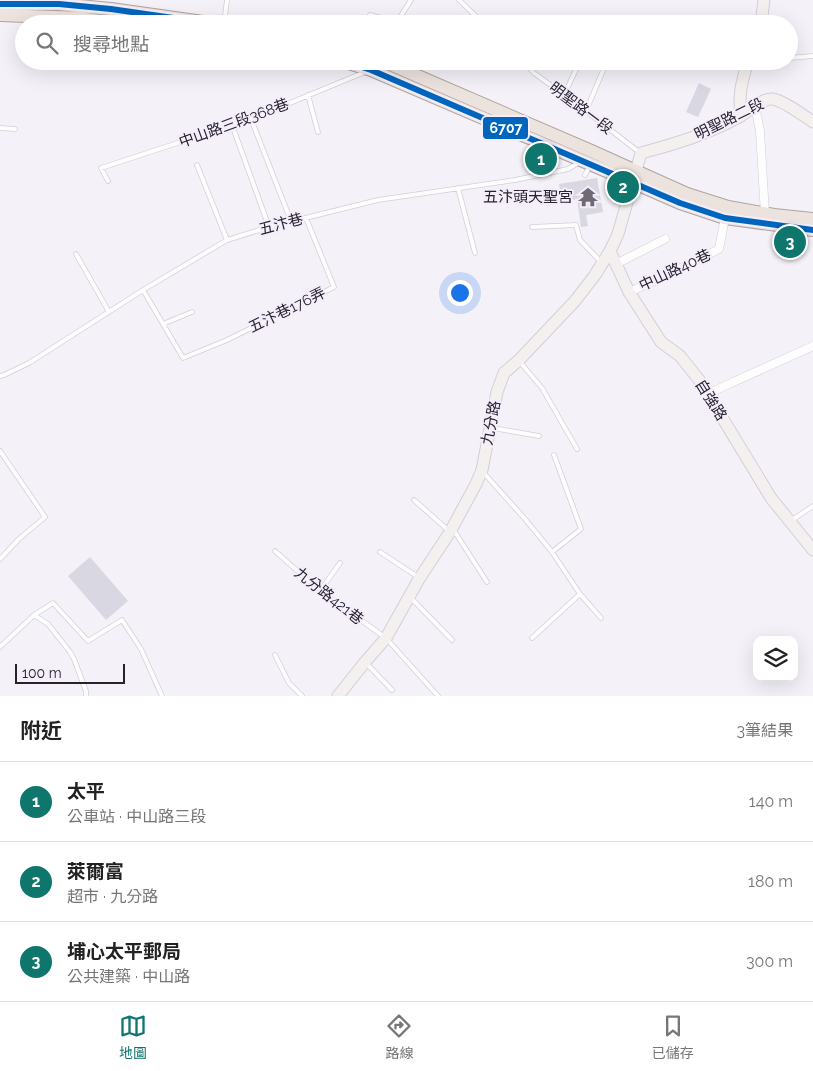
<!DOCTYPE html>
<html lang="zh-TW">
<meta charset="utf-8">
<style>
body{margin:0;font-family:Raleway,"Noto Sans TC",sans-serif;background:#f2f2f2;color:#222}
.controls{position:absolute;right:15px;bottom:15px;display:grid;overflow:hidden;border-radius:10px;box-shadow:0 5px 20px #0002}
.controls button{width:45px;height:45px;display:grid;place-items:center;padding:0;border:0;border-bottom:1px solid #e0e0e0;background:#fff;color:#222;font:25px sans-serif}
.scale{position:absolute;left:15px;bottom:12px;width:110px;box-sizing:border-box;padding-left:5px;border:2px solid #27222d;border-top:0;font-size:14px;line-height:18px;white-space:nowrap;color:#27222d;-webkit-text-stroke:4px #f4eefb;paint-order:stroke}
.you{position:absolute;left:459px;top:292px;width:18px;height:18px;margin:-12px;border:4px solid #fff;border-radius:50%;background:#1a73e8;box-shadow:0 0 0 8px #1a73e833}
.badge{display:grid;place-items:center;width:32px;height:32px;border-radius:50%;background:#0f766e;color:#fff;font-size:16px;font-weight:700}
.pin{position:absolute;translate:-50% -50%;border:2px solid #fff;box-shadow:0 1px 5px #0006}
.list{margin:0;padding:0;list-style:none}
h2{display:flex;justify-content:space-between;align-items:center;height:65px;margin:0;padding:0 20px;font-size:21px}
h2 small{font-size:16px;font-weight:400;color:#767676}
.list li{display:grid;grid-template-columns:32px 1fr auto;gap:15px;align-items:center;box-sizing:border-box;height:80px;padding:0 20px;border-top:1px solid #e0e0e0}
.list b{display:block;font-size:19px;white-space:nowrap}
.list p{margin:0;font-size:16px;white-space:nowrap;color:#767676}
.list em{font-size:16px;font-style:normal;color:#767676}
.icon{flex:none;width:28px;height:28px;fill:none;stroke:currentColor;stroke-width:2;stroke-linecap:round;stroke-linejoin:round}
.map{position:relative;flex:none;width:813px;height:696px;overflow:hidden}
.search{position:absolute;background:#fff;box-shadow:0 5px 20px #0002;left:15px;right:15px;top:15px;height:55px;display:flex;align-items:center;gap:12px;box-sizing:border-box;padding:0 18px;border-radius:28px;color:#767676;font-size:19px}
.sheet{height:305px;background:#fff}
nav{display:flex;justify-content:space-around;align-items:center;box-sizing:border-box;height:70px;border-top:1px solid #e0e0e0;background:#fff;font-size:14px;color:#767676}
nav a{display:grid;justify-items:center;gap:2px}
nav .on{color:#0f766e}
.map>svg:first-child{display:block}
</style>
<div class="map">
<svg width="813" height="696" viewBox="0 0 813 696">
<rect width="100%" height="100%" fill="#f4f1f8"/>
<path fill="#d9d7e1" d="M81,61H109L110,67L81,70Z
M699,83L711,89L698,117L686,112Z
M597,178L603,212L586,215L588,226L581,227L577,199L562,202L559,184Z
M90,557L128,601L106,620L68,576Z"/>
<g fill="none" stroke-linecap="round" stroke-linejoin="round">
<defs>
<path id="lane" d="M459,0L484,24
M370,15L397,22L411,0
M224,24L227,0
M789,58L813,56
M523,61L534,73L586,111L639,152
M308,95L318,132
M564,95L580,61
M586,111L607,61
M251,119L291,221
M232,125L269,227
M0,128L15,129
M197,165L227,240
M585,175L589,167
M108,181L101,168L251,119L365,72
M458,188L475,253
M532,227L576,225L580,240L601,262
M76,254L109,312
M143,290L183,358L227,340L334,287L306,218
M163,324L192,312
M520,362L542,388L577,449
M0,376L4,375L29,363L143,290L227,240L269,227L378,200L515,180L568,169L580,162
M493,428L539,436
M0,451L45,517L19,539L0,559
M483,472L525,519L552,552L580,594L601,618
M414,500L448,530
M792,520L813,506
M453,529L487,582
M275,551L320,591L386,638L438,696
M380,552L418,577
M552,552L581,529L554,455
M320,591L340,563
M411,598L452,640
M34,615L48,624L70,652L74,659L86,691V696
M532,638L580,594
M0,647L34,615L53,603L88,641L122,620L141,649L162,696
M275,655L289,683L302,696
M367,664L392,690"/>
<path id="street" d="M755,106L760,131L765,214
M616,264L665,239
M629,292L657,280L719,249L725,218
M707,394L813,346"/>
<path id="secondary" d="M761,24L764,0
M741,116C738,95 742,81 748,61
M610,251L629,292L661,342L680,356L700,381L771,498L813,550
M338,696L365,662L386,638L419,579L450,532L476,484L482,470L497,392L504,373L519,360L575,301L595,275L610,251L618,234L641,153C675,144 708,134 739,117C748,112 762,98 772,99C783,100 804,116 813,122"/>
<path id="primary" d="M0,4H59L111,9L217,24
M0,15L80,18L118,24
M342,61L371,70L632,182L680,203L725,218L813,230
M383,61L589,150L687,194L728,207L774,215L813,219"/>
</defs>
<use href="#lane" stroke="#d2cfd8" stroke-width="5.5"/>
<use href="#street" stroke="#d2cfd8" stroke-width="9"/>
<use href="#secondary" stroke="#d2cfd8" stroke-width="13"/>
<use href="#primary" stroke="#b1a39e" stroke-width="14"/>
<use href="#lane" stroke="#fdfdfe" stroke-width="4"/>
<use href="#street" stroke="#fdfdfe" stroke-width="8"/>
<use href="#secondary" stroke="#f4f0ef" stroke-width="11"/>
<use href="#primary" stroke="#ece3df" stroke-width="12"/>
<defs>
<path id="bus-1" d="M0,4H59L111,9L215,24
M343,61L371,70L680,203L725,218L813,230"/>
</defs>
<use href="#bus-1" stroke="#f4eefb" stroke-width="10"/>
<use href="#bus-1" stroke="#0065bd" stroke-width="6"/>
</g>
<defs>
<symbol id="temple-bare" viewBox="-9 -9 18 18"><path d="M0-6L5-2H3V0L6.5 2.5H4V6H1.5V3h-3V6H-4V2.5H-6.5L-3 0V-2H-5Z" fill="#6f6a74" stroke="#f4eefb" stroke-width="2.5" paint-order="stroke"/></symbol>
</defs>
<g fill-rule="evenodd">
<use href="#temple-bare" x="574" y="183" width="28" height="28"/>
</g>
<g text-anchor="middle" stroke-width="4" stroke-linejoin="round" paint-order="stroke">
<g font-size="15" fill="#27222d" stroke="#f4eefb">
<text transform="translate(581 108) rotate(37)" y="5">明聖路一段</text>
<text transform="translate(729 119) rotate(-26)" y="5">明聖路二段</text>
<text transform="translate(234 123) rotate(-20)" y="5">中山路三段368巷</text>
<text transform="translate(281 224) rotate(-15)" y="5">五汴巷</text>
<text transform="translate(675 270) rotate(-25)" y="5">中山路40巷</text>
<text transform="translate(287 310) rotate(-26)" y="5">五汴巷176弄</text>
<text transform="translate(711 400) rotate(58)" y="5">自強路</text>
<text transform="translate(491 423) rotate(-79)" y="5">九分路</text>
<text transform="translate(329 596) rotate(38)" y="5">九分路421巷</text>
</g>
<g font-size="15" fill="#27222d" stroke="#f4eefb" text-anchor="end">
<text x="573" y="202">五汴頭天聖宮</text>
</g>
</g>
<rect stroke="#f4eefb" stroke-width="2" x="482" y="116" width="47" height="24" rx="5" fill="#0065bd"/>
<g font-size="14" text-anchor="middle" font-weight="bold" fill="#fff">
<text x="506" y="133">6707</text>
</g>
</svg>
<div class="controls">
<button><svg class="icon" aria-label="layers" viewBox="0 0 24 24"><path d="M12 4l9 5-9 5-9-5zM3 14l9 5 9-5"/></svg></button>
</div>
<div class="scale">100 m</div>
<div class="you"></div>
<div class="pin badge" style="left:541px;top:159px">1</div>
<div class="pin badge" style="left:623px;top:187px">2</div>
<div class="pin badge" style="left:790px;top:242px">3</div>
<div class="search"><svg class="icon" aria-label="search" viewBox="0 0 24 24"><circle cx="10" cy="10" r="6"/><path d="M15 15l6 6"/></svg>搜尋地點</div>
</div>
<section class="sheet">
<h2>附近<small>3筆結果</small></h2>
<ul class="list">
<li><span class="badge">1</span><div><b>太平</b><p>公車站 · 中山路三段</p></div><em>140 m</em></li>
<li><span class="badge">2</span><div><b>萊爾富</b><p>超市 · 九分路</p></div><em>180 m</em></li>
<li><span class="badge">3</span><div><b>埔心太平郵局</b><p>公共建築 · 中山路</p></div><em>300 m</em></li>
</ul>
</section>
<nav>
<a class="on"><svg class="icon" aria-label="map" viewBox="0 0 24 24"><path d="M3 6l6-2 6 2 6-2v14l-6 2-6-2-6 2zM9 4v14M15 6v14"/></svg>地圖</a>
<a><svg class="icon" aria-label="directions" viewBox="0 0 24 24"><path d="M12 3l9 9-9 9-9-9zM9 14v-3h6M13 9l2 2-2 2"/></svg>路線</a>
<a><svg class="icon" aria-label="saved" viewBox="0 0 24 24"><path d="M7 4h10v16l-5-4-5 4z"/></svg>已儲存</a>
</nav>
